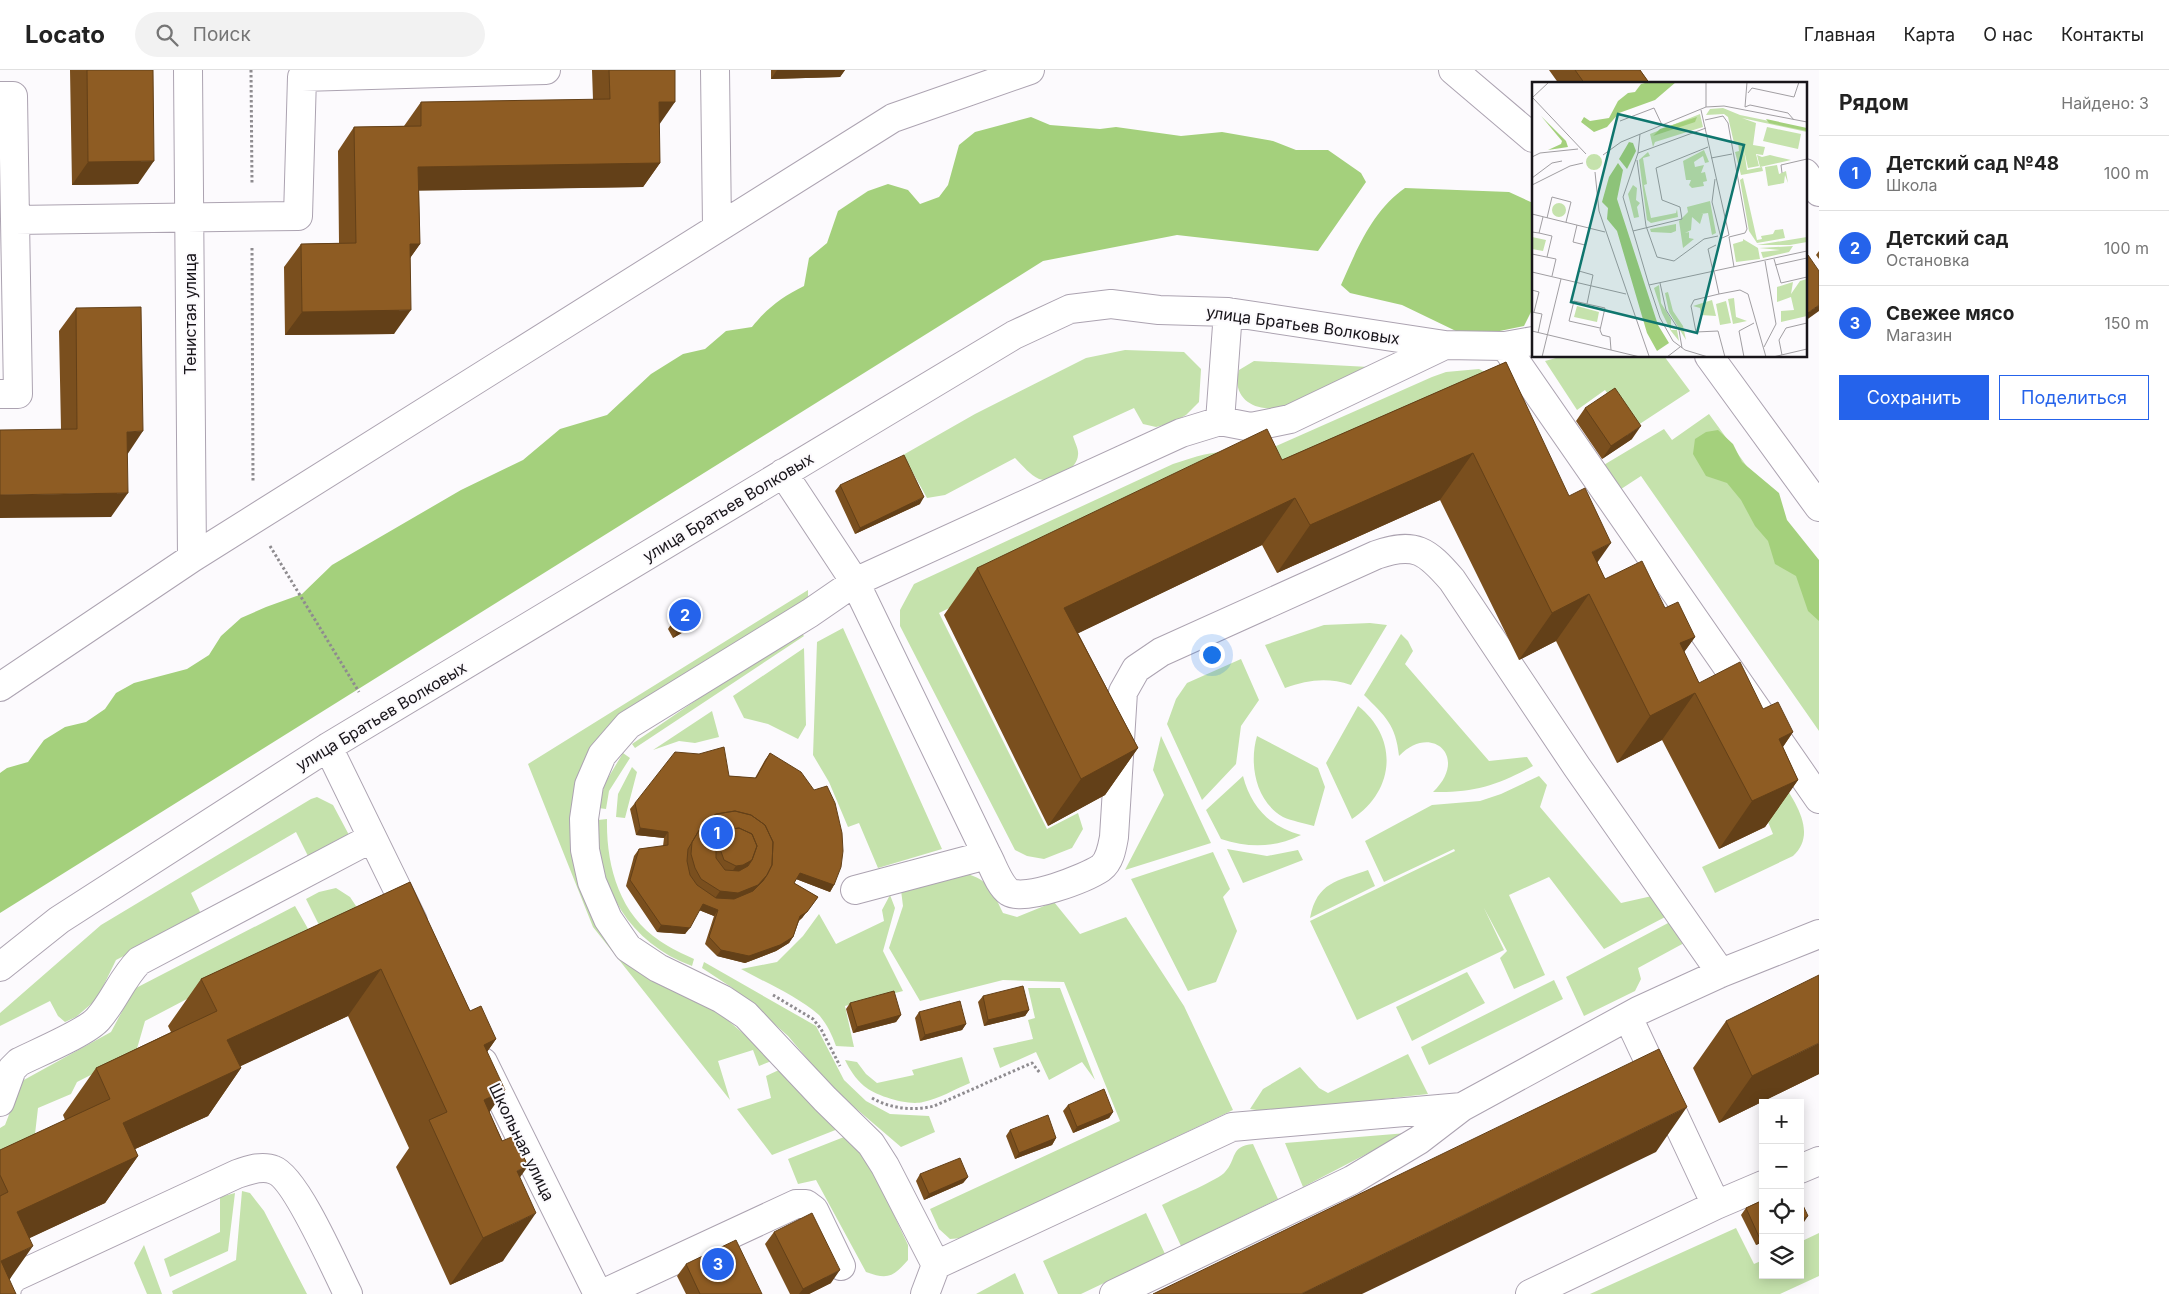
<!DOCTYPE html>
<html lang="ru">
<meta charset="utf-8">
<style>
body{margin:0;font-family:Inter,sans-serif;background:#f2f2f2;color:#222}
.controls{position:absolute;right:15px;bottom:15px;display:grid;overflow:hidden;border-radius:0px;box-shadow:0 2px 12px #0003}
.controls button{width:45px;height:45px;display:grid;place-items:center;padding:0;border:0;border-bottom:1px solid #e0e0e0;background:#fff;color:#222;font:25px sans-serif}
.you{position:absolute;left:1211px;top:584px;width:18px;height:18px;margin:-12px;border:4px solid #fff;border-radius:50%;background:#1a73e8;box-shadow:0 0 0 8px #1a73e833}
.badge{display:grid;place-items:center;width:32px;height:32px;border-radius:50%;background:#2563eb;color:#fff;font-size:16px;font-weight:700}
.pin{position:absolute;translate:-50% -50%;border:2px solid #fff;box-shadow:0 1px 5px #0006}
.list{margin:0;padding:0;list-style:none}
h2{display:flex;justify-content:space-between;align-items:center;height:65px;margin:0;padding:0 20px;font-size:21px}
h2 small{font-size:16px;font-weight:400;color:#767676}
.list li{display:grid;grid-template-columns:32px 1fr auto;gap:15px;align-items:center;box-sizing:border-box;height:75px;padding:0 20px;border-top:1px solid #e0e0e0}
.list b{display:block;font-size:19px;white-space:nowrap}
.list p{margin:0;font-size:16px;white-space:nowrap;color:#767676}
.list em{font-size:16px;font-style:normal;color:#767676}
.actions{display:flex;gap:10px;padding:15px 20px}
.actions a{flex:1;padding:11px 0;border:1px solid #2563eb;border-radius:0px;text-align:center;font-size:18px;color:#2563eb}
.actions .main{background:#2563eb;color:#fff}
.icon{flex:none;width:28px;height:28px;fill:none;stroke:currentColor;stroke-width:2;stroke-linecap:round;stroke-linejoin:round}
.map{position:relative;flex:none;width:1819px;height:1224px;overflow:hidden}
header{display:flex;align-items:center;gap:30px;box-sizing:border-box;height:70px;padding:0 25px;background:#fff;border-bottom:1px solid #e0e0e0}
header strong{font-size:24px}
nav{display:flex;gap:28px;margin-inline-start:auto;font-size:18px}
.search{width:350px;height:45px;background:#f2f2f2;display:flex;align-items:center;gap:12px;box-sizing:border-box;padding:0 18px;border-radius:28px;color:#767676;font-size:19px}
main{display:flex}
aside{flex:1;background:#fff}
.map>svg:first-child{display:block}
</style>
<header>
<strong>Locato</strong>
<div class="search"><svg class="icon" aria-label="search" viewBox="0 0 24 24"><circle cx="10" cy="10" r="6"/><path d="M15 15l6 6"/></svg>Поиск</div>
<nav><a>Главная</a><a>Карта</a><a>О нас</a><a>Контакты</a></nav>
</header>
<main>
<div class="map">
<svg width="1819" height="1224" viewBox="0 0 1819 1224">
<rect width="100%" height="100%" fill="#fcfafd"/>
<path fill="#c5e2ac" d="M1125,280L1184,282L1201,299L1199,332L1186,345L1172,353L1156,357L1143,354L1134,338L1073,366C1074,371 1079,379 1078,385C1077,400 1053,414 1039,409C1030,405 1022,395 1015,388L945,425L927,428L903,385L975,344L1086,288Z
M1563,286H1664L1690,321L1632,359L1605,320L1577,340L1545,291Z
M1254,291L1369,297L1283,337C1259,343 1230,331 1239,300Z
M1479,299L1497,308L1249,430L1234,401L939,543L1047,759L1078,743L1083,759L1072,778L1044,789L1027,786L1015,780L900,556V540L914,514L1173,394C1208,382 1221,379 1258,384L1432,307L1446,302Z
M1709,344L1819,496V661L1641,406L1615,423L1597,399L1664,359L1672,370Z
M808,520V528L626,643L588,687L593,845L716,940L774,990L759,996L753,980L718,991L730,1030L593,857L528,694Z
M1370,553L1387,555L1351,615C1327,607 1308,610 1285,618L1265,575L1324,555Z
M843,558L942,779L878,798L859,753L848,757L829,712L813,685L817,572Z
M799,560L804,566L635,678L632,674Z
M1401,564L1408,571L1413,581L1405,594L1489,691L1527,687L1533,696C1498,715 1474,723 1433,722C1470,687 1431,652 1399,686C1396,655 1385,646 1364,625Z
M804,578L806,655L798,669L768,654L744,648L733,626Z
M1241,589L1259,630L1241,656L1236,694L1202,730L1167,654L1176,629L1187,613Z
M1358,636C1399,668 1395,721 1352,749L1326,693Z
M712,641L719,667L695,673L679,671L653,680Z
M1161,666L1211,773L1125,800L1164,725L1153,700Z
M1257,666L1318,698L1325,717L1314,756C1304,753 1292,751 1283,747C1255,731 1249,693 1257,666Z
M623,683L630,688L609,721L606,739L598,738L605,713Z
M632,697L637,702L625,748L616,747L618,724Z
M1777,704C1793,729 1819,762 1793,786L1715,823L1702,797L1773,764L1755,720Z
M1243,706C1251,737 1270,757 1301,765C1274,778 1249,778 1221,769L1206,740Z
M1539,706L1547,715L1540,737L1621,833L1652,826L1667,846L1604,879L1549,807L1509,825L1545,905L1514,919L1500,888L1507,881L1484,838L1504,880L1357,950L1310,851L1455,781L1454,779L1384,812L1365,771L1432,735L1480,731L1501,724Z
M317,727L333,735L349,765L308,786L296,762L191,823L202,846L116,890L97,929L76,947L65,952L58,946L50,931L0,956V943L101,855L311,729Z
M607,749C606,795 619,844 660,871C670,878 683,884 694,889L692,896C628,872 597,817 598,750Z
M1227,779L1267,786L1298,780L1303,790L1243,813Z
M1213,782L1230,819L1223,827L1237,861L1216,912L1188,921L1131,809Z
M1368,800L1375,816L1310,848C1317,812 1337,811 1368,800Z
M960,802C989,809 991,818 1003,843L1017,847L1054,832L1080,864L1126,847L1184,936L1233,1040L963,1168L950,1169L939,1159L930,1139L1120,1051L1064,912L1003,910L920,931L889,878L903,836L901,820Z
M336,818L350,827L360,842L322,861L306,829L319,822Z
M890,825L895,838L883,881L903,921L845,936L854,977L836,976C832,965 827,954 819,945C797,926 766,913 741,899L777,892L803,866L819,844L836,874L884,851L882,840Z
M295,836L311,864L145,951L136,982L77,1012L71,1024L38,1038L34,1073L0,1092V1058L5,1055L22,1011L111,962L134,919Z
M1670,852L1686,872L1638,898L1641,909L1635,921L1584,946L1566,907Z
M704,892L816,956L844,1010L866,1031L890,1044L929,1046L935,1062L901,1077L832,1018L788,966L760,941L731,917L702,898Z
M1467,902L1485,933L1412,971L1396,937Z
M1554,910L1563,929L1429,995L1421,977Z
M1028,918H1060L1095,1010L1082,992L1049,1010L1036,982L1000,998L993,978L1033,969L1028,950L1035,948Z
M1408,984L1428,1024L1269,1042L1250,1039L1263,1019L1300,997L1319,1018L1328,1023Z
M962,987L970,1013C955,1019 939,1029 923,1032C908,1036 876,1026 864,1016C855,1008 850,1000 845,990L857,992L866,1004L877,1013L914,1005L912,1000Z
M781,999L817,1040L838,1059L772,1085L737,1039L771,1028L766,1006Z
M1407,1063L1303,1117L1285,1073Z
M844,1067L868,1090L908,1175V1190C893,1207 888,1210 866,1202L816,1110L798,1114L788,1089Z
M1253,1074L1278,1129L1181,1176L1162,1135C1173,1129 1220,1109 1225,1102C1237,1089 1230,1076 1253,1074Z
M242,1121L250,1123L264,1141L307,1224H173L172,1221L236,1190Z
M235,1123L228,1181L170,1207L164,1189L220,1162V1127Z
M1146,1143L1165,1184L1081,1224H1058L1043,1191Z
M1736,1158L1754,1194L1763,1190V1205H1800V1172L1819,1163V1206L1780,1224H1590Z
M144,1175L162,1224H147L134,1193Z
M1015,1203L1024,1224H976Z"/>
<path fill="#a4d07c" d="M1031,47L1050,55L1100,59L1116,57L1181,66L1222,62L1273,71L1296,80H1328L1361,103L1366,112L1318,181L1177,165L1043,191L0,843V703L7,698L28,692L44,670L65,657L86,652L105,639L116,623L134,613L187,599L209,585L221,566L241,548L266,537L302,524L332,495L461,420L523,390L560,359L607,345L651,304L683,284L705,279L726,261L752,257C767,238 782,227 804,216L809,188L827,173L838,141L868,121L888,114L908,120L920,134L939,127L948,115L959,75L975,62Z
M1405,118L1509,122L1533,133V238L1524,256L1490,263L1458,262L1402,235L1350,223L1341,215C1357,179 1372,141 1405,118Z
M1718,360L1733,374L1742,392L1779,423L1787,450L1819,490V551L1808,541L1796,506L1775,494L1768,471L1755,456L1741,430L1727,413L1706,406L1693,384L1695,369L1706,362Z"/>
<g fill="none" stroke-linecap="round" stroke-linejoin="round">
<defs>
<path id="minor" d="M188,0L192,488
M715,0L717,156
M1453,0L1533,68
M0,26H13L15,150
M1805,103L1819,122
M1505,276L1819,729
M1709,286L1819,437
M0,324H18L15,150L298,146L302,7L546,0
M1220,351L1228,242
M783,403L855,512L987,785C993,796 999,815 1009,822C1025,832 1086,808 1101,798C1110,791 1112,778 1114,767L1123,622L1136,599L1161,582L1376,485C1415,471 1427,481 1452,510L1577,697L1721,903
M0,617L192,488L893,48L1030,0
M328,677L413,851
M855,820L987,785
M0,897L59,850L328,677L1014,265L1070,239L1111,234L1159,240L1228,242L1445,275L1505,276L1533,271
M1628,947L1716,1135
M483,992L598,1224
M0,1032L12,999L19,992C37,983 87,962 98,949C114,931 122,908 139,891L372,768
M1800,1099L1819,1091
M936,1195L885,1096L871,1074L825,1029L746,945L722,929L658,898L628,878L608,849L592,812L585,780L584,749L589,715L602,685L628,655L810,543L855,512L1181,363L1220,351L1251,357L1290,349L1445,275
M6,1224L8,1214L15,1207L237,1104C248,1100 262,1095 274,1100C296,1108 336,1200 348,1224
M602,1224L796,1134H806L814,1140L841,1196
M925,1224L936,1195L1232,1057L1462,1037
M1114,1224L1352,1110L1419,1070L1462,1037L1638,941L1721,903L1819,864
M1530,1224L1716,1135L1763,1115"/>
</defs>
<use href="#minor" stroke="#aca3b1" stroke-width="30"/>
<path stroke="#8e8b8f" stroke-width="3" stroke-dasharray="2.5 2.5" stroke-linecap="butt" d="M251,0L252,114
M252,178L253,412
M270,476L359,622
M773,925L813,949L821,959L840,996
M872,1028C891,1039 914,1041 934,1036L1032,993L1040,1003"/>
<use href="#minor" stroke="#fff" stroke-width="28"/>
</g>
<path fill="#7a4f1e" d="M70,0H153L138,114L72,115Z
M592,0H675L659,54L660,93L643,117L419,120L420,174L410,188L394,264L285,265L284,197L301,174L339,173L338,81L354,57L404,56L421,32L593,30Z
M771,0H845L840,7L771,9Z
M1549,0H1640L1650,14H1559Z
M1819,181V189L1816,185Z
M76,238L127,384L111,447L61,359L59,261Z
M1506,292L1605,509L1665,538L1695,567L1684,582L1699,613L1763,639L1793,662L1783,677L1798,710L1765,757L1719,779L1662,670L1617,693L1556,571L1519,590L1440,430L1277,503L1262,475L1078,563L1138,678L1105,725L1048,756L944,545L977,498L1282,390Z
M1585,338L1632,369L1602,389L1576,351Z
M840,415L920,434L855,464L835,421Z
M672,553L692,557L673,568L668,559Z
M770,683L834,815L830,822L796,809L794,813L818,827L802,848L799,851L793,867L789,873L776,881L745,893L717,886L705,874L714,846L699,840L685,864L657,862L626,816L634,786L639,779L663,776L664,768L636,765L630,739L635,733L729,706L755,708L765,690Z
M410,812L470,941L496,969L487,982L489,1042L520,1108L503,1191L450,1215L396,1097L409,1078L348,946L240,996L241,998L208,1046L135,1079L138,1086L105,1133L29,1168L10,1209L0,1224V1080L65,1050L63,1045L96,998L171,962L168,956L201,909Z
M983,926L1029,940L1025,946L984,956L978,932Z
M850,933L901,945L896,952L853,963L846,939Z
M919,942L966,954L962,960L920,971L915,948Z
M1726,951L1819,1004L1719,1053L1693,998Z
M1068,1035L1113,1042L1109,1048L1073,1063L1063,1041Z
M1010,1060L1056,1068L1052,1075L1015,1089L1006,1066Z
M920,1104L968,1107L963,1113L924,1130L916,1111Z
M1763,1130V1172L1756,1175L1741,1145L1746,1138Z
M774,1162L831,1213L809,1224H790L765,1174Z
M686,1194L762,1224H686L677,1206Z"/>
<path fill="#634018" d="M777,0H845L840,7L771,9Z
M659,32H675L659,55Z
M154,91L138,114L72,115L88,92Z
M660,93L643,117L402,121L418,97Z
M410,174H420L403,198Z
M1819,235V241L1805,251V245Z
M411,240L394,264L285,265L302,242Z
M1641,356L1632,369L1602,389L1611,376Z
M143,361L127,385V362Z
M1473,383L1440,430L1277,503L1310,455Z
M128,423L111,447L0,448V425Z
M924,427L920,434L855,464L860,458Z
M1295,428L1262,475L1031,586L1064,538Z
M1611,473L1578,520L1592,482Z
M1589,524L1556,571L1519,590L1552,543Z
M697,551L692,557L673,568L677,562Z
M1695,567L1661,614L1680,573Z
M1695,623L1662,670L1617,693L1650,646Z
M1793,662L1760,710L1779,669Z
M1138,678L1105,725L1048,756L1081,709Z
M1798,710L1765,757L1719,779L1752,731Z
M640,758L668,762L664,768L636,765Z
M752,790L739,808L723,814L736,796Z
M800,803L834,815L830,822L796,809Z
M767,805L759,817L749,828L711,834L720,821Z
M818,827L802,848L796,852L800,846Z
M703,834L718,840L714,846L699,840Z
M661,855L690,858L685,864L657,862Z
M793,867L789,873L776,881L745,893L717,886L721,880Z
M381,899L348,946L194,1018L227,970Z
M1029,940L1025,946L984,956L988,950Z
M901,945L896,952L853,963L857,957Z
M966,954L962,960L920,971L925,965Z
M496,969L463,1016L484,975Z
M1819,973V1004L1719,1053L1752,1006Z
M241,998L208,1046L89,1100L123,1053Z
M505,1020L472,1067L484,1030Z
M1687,1037L1656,1082L1362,1224H1301Z
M1113,1042L1109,1048L1073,1063L1077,1057Z
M1056,1068L1052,1075L1015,1089L1019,1083Z
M138,1086L105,1133L0,1182L17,1142Z
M528,1096L495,1143L517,1101Z
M968,1107L963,1113L924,1130L929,1124Z
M536,1143L503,1191L450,1215L483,1168Z
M1808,1146L1804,1152L1800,1154V1150Z
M1763,1168V1172L1756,1175L1760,1169Z
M33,1176L0,1223L1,1191Z
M840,1200L831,1213L809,1224H799L803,1219Z"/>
<path fill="#8e5c23" stroke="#634018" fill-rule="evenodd" d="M87,0H153L154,91L88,92Z
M609,0H675V32H659L660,93L418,97L420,174H410L411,240L302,242L301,174L356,173L354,57L421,56V32L610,29Z
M1575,0H1640L1650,14H1585Z
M1808,185L1819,201V235L1805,245V187Z
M141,237L143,361L127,362L128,423L0,425V360L77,359L76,238Z
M1506,292L1569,426L1585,418L1611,473L1592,482L1605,509L1642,491L1665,538L1678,532L1695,567L1680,573L1699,613L1740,592L1763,639L1778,632L1793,662L1779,669L1798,710L1752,731L1695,623L1650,646L1589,524L1552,543L1473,383L1310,455L1295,428L1064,538L1138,678L1081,709L977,498L1267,359L1282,390Z
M1615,318L1641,356L1611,376L1585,338Z
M904,385L924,427L860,458L840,415Z
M691,542L697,551L677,562L672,553Z
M724,677L729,706L756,708L770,683L801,702L814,720L827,716L835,733L842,763L843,781L841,797L834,815L800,803L794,813L818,827L807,842L800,846L793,867L780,875L749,886L721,880L709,867L718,840L703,834L690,858L661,855L630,810L639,779L668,775V762L640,758L635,733L675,682L699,684ZM735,741L751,745L765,755L773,772L772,795L767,805L763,811L753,821L734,829L716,828L697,815L690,805L687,791L688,779L704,752L716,744Z
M735,741L751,745L765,755L773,772L772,795L767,805L758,815L738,823L720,821L701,809L695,798L691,784L692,772L704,752L716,744ZM739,758L752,764L757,776L752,790L748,796L739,801L725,800L716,788V777L723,765L732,759Z
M739,758L752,764L757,776L752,790L743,795L736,796L724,790L719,776L723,765L732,759Z
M410,812L470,941L481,936L496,969L484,975L505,1020L484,1030L502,1071L514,1066L528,1096L517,1101L536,1143L483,1168L429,1050L447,1042L381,899L227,970L241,998L123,1053L138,1086L17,1142L33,1176L1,1191L16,1224H0V1126L8,1122L0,1105V1080L110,1029L96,998L217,941L201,909Z
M1819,905V973L1752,1006L1726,951Z
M1023,916L1029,940L988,950L983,926Z
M894,921L901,945L857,957L850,933Z
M960,931L966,954L925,965L919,942Z
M1659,979L1687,1037L1301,1224H1153Z
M1104,1019L1113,1042L1077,1057L1068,1035Z
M1048,1045L1056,1068L1019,1083L1010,1060Z
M960,1088L968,1107L929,1124L920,1104Z
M1800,1129L1808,1146L1800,1150Z
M1763,1130V1168L1760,1169L1746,1138Z
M812,1143L840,1200L803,1219L774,1162Z
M736,1170L762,1224H700L686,1194Z"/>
<g text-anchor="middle" stroke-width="4" stroke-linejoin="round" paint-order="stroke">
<g font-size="16" fill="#18151a" stroke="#fcfafd">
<text transform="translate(190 244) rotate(-90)" y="6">Тенистая улица</text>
<text transform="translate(1303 255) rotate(8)" y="6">улица Братьев Волковых</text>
<text transform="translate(728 437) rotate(-31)" y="6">улица Братьев Волковых</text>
<text transform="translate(381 646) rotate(-31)" y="6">улица Братьев Волковых</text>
<text transform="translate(522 1072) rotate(64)" y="6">Школьная улица</text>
</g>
</g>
<g transform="translate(1532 12)">
<rect width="275" height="275" fill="#fcfafd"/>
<path d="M191,26L208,33L275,47V50L210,36L224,41L221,63L233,65L231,73L224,72L227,84L216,86L212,68L215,88L230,85L231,89L209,93L203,70L207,69L206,60L202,61L196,35L192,32L174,33L178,27ZM168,32L171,45L123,60L121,65L118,52ZM235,45L269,52L266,67L231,59ZM172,68L177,80L173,81L171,74L162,80L163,85L172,83L169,91L173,90L175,99L171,100L172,104L160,106L157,103L159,98H154L151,79ZM116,70L118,74L111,76L115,102L112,103L119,136L144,131L145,127L146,135L119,141L115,138L107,78ZM54 80a8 8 0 1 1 16 0a8 8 0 1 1-16 0ZM225,73L230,75L238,73L259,78L228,85ZM245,83L247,92L254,89L256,101L253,93L252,101L236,104L233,85ZM211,96L225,158L230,157L229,154L241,152L243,148L251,147L253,156L225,161L217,149L208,98ZM101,103L105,106L104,118L108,121L105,125L107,135L102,136L96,112ZM178,119L184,151L180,153L176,131L169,132H171L168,142L160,135L159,148L153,151L157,150V156L162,157L151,166L147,139L156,130L155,125ZM20 128a7 7 0 1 1 14 0a7 7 0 1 1-14 0ZM144,142V149L139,151L119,150L118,147ZM0,155L14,158L11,169L0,167ZM275,155V160L258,163H225ZM211,157L226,166L228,177L204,180L201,162L211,159ZM261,164L257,170L231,176L229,170L248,168L227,166ZM275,197V234L249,240V229L262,228L259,215L245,220V205L261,200L259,212L268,199ZM127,203L129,221L139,237V248H145L147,259L139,249L130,231L122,206ZM136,210L141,229L151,244L154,258L137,230L133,211ZM202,216L204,235L215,239L201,242L196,217ZM180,218L184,234L169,233L168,226L161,224ZM194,219L199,241L188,243L184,222ZM45,224L67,230L65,240L42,235Z" fill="#c5e2ac"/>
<path d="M117,0H144L123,18L87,31L75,45L62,50L49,40L52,35L58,39L77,36L86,19L96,11L103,10L109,2ZM9,34L34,59L36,65L16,68L29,62L30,59ZM165,35L163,40L121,54L128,47ZM234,37L275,46V49L237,41ZM97,60L101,61L104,69L95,87L87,77ZM86,81L91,88L85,117L126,243L137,261L125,269L115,251L85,149L75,137L76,126L70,120L77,95Z" fill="#a4d07c"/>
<path fill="none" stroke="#a19ea2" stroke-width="1" d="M216,11L220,6L262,15L267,0M0,15L54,72M0,16L17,0M174,25V0M213,25L218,23L256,31L262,38M213,25L215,0M169,28L197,153L190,156M173,38L191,34L196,41L215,147L213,151L197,155L202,185M88,39L122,26L130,43M108,52L106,71L91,115L117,203L128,236L141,259L153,268L176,275M106,71L174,46M71,73L89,60L174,25L192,24L275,40M0,75L8,71L46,67M179,76L200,72M105,78L114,144L125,175L142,179L172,157L186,154M63,90L67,129L117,274M250,91L249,83L275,77M0,96L20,81L30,79M183,97L180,120L189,156M0,103L38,84L51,81M0,132L73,150M15,136L20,115L39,120L34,140M45,143L41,160L53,163L47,189L61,193L55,222L73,226L68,248L70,253L78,255L79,268M101,149L150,137L148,125L130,118L124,86L176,65M0,150L7,151L11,135M7,151L20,154L15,175M0,172L24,177L20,194M242,177L249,201L275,195M243,183L275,176M181,189L176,167L184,163M182,189L187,212L162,218L159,224L164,250L186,249L193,275M0,190L94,212M128,201L134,228L147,248L150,266M117,203L275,169M0,208L7,210L2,230M187,212L208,208L216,212L234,275M55,222L42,219L37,239L68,246M0,230L10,232L6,251M0,249L108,275M232,265L244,242L233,179M250,273L247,258L254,246L275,241M10,275L29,197M135,275L148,265M212,275L207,249L222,241M241,275L275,267"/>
<path fill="#0f766e" fill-opacity="0.15" stroke="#0f766e" stroke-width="2.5" d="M86,32L212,63L165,251L39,220Z"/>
<rect width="275" height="275" fill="none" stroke="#18151a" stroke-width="2.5"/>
</g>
</svg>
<div class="controls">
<button>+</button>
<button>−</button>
<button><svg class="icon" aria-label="locate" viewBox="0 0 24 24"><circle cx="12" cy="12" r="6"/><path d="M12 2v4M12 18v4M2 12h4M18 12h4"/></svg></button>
<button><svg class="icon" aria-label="layers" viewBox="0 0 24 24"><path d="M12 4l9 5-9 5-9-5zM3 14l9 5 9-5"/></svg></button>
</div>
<div class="you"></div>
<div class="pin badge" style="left:717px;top:763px">1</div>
<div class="pin badge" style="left:685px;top:545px">2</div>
<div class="pin badge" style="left:718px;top:1194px">3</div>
</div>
<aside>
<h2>Рядом<small>Найдено: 3</small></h2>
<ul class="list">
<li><span class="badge">1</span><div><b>Детский сад №48</b><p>Школа</p></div><em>100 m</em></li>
<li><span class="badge">2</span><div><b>Детский сад</b><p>Остановка</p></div><em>100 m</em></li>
<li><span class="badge">3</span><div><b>Свежее мясо</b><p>Магазин</p></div><em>150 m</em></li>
</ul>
<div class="actions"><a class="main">Сохранить</a><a>Поделиться</a></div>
</aside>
</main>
